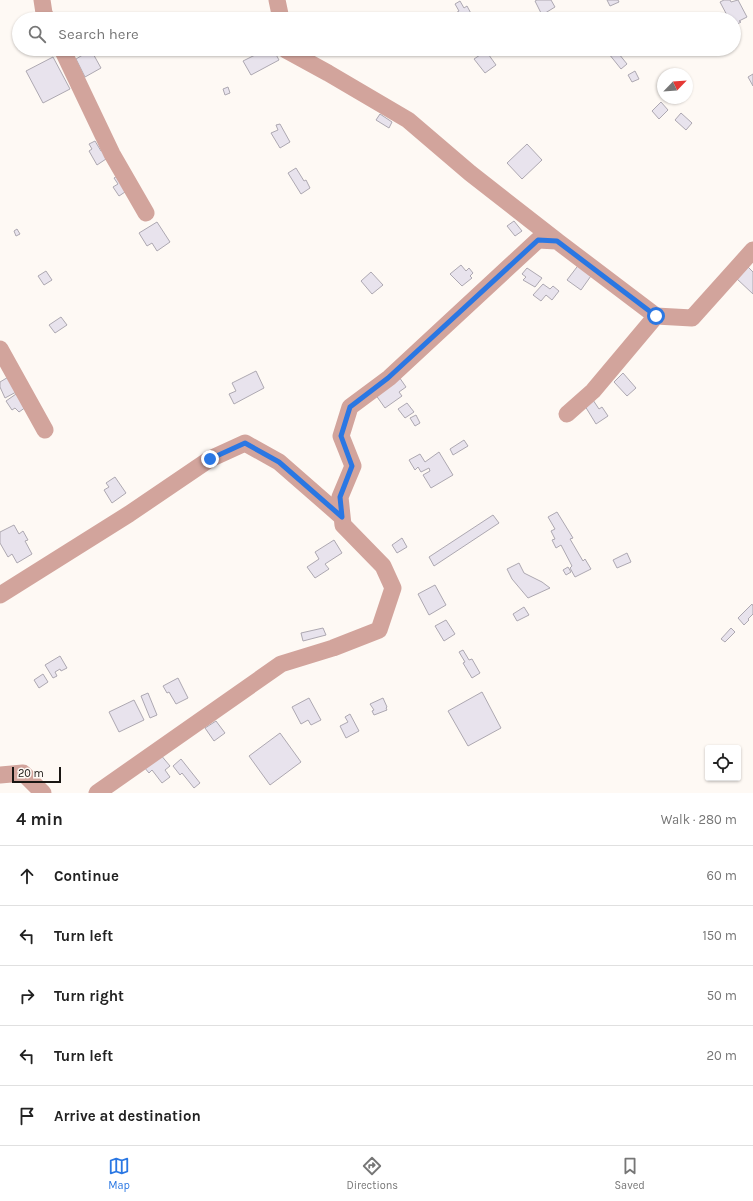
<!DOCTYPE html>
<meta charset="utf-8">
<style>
body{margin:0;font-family:Karla,sans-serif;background:#f2f2f2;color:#222}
.controls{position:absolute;right:12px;bottom:12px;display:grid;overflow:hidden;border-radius:4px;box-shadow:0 1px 3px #0004}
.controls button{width:36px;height:36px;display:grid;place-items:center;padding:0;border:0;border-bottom:1px solid #e0e0e0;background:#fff;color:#222;font:20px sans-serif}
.compass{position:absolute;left:657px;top:68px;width:36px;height:36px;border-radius:50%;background:#fff;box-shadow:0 1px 3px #0004;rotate:65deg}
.scale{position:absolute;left:12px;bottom:10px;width:49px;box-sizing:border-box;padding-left:4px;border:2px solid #191613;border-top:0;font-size:11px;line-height:14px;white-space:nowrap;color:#191613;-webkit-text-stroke:3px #fef9f4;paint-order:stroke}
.stop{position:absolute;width:12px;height:12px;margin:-9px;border:3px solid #2a77e3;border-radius:50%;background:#fff}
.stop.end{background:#2a77e3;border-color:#fff;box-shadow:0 1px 4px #0008}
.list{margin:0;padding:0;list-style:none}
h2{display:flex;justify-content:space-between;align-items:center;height:52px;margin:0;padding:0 16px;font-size:17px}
h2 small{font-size:13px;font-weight:400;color:#767676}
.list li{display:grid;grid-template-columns:26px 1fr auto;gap:12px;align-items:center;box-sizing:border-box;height:60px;padding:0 16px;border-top:1px solid #e0e0e0}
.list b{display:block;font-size:15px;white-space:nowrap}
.list em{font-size:13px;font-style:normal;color:#767676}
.icon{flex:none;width:22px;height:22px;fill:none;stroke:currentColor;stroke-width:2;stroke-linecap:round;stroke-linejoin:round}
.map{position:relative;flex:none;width:753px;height:793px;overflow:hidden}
.search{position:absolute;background:#fff;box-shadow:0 1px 3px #0004;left:12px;right:12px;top:12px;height:44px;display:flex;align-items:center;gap:10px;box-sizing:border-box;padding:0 14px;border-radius:22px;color:#767676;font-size:15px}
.sheet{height:352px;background:#fff}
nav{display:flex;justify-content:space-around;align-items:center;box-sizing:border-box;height:56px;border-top:1px solid #e0e0e0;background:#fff;font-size:11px;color:#767676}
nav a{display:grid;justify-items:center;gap:2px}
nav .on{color:#2a77e3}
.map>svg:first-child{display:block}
</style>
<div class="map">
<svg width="753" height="793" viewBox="0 0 753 793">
<rect width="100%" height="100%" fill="#fef9f4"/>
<path fill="#e8e3ed" stroke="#ada8b1" d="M537,0H551L555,7L542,15L535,1Z
M607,0H618L619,2L610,6Z
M724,0H730L731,2L738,0L747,17L739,21L741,22L734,26V19H729L720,2Z
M460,1L464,8L467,6L474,19H446L459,11L455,4Z
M267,49H273L279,60L251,75L243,61Z
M605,49H615L627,64L621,69Z
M91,50L101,68L85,77L76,59Z
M486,51L496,65L485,73L474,59Z
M53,57L70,89L43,103L26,71Z
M635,71L639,79L632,82L628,75Z
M753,74V86L748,77Z
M228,87L230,93L225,95L223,89Z
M661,102L668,110L659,119L652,111Z
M681,113L692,123L686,130L675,120Z
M380,114L392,122L389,128L376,120Z
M280,124L290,142L280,148L271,133L278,130L276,125Z
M95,141L101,151L105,149L109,157L97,165L89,151L92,149L89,144Z
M527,144L542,160L522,179L507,163Z
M296,168L304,181L306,180L310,188L301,194L288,173Z
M119,175L128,190L119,196L113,187L118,184L114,178Z
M514,221L522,231L515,236L507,226Z
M157,222L170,242L157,251L152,243L147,246L139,233Z
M17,229L20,234L16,236L14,231Z
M580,263L593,273L581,290L567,280Z
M461,265L466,271L469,268L473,273L470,276L472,278L462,286L450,274Z
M747,266L753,272V294L736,278Z
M527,268L542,278L535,287L523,280L526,277L522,274Z
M46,271L52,280L44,285L38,276Z
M371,272L383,285L372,294L361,281Z
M543,284L550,289L553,286L559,291L552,300L546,295L541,301L533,295Z
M61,317L67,325L55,333L49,325Z
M256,371L264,388L234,404L229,394L236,391L232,383Z
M623,373L636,388L627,396L614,382Z
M397,374L406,387L399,392L402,396L385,408L373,391Z
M10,376L18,391L5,398L0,387V382Z
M16,394L26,407L19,412L15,408L12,410L6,401Z
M593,400L599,409L602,407L608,416L596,424L585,406Z
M407,403L414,412L405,418L398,409Z
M416,415L420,423L415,426L410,418Z
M464,440L468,446L453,455L450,449Z
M439,452L453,475L431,488L423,475L430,471L429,468L421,472L418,467L415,470L409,460L420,454L425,462Z
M115,477L126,493L112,503L104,490L109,487L106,483Z
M557,512L573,538L570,539L583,561L585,559L591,569L575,577L570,568L572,566L561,545L556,548L552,540L555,539L551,531L555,529L548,517Z
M493,515L499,523L434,566L429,557Z
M14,525L19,534L23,531L28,540L25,541L32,554L17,563L12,554L8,557L0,543V532Z
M402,538L407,547L397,553L392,545Z
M334,540L342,553L325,564L329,569L315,578L307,567L319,559L315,552Z
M627,553L631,562L617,568L613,560Z
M519,563L524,573L542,582L550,588L528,598L512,579L507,569Z
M568,567L571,572L566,575L563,570Z
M435,585L446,605L429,615L418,594Z
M752,604L753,606V614L748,619L749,620L744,625L738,618Z
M524,607L529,615L517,621L513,614Z
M446,620L455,634L444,641L435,626Z
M323,628L326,635L303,641L301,633Z
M731,628L735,632L725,642L721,639Z
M463,650L469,660L472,659L480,673L472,678L463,663L465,662L459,652Z
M60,656L67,668L61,671L60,669L55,672L57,676L53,678L45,665Z
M43,674L48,682L39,688L34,680Z
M178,678L188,698L176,704L169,692L167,693L163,686Z
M482,692L501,728L468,746L448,711Z
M148,693L157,715L150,718L141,696Z
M309,698L321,720L311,725L308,720L301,724L292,707Z
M383,698L387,707L386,708L387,710L374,715L372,711L374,710L370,704Z
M134,700L144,720L119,732L109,712Z
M350,714L359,731L346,738L340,726L348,722L345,717Z
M216,721L225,733L214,741L205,728Z
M280,733L301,762L270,785L249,756Z
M160,754L170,766L165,770L170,777L162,783L152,770L149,773L144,767Z
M181,759L200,783L194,788L182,773L180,775L173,766Z"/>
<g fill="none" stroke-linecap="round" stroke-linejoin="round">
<path stroke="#d2a49c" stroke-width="17" d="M42,0L44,13L47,19
M277,0L281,19
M62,49L112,154L146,213
M286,49V50L328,73L408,120L470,173L557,241
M0,349L45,430
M567,414L593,391L656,316
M0,595L129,514L210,459L245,443L279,462L342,517
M0,775L23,773L43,793
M97,793L281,664L333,648L379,630L393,588L383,566L343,525L340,497L353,466L341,436L350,407L389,378L538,240L557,241L656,316L692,318L753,250"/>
</g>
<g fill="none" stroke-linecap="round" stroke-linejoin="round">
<path stroke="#2a77e3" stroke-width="5" d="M210,459L245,443L279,462L342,517L340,497L352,466L341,436L350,407L388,378L538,240L557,241L656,316"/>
</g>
</svg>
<div class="controls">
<button><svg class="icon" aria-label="locate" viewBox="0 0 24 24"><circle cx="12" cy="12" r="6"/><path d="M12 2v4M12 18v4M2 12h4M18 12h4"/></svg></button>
</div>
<svg class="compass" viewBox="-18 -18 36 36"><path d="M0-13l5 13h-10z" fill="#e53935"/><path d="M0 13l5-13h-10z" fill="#767676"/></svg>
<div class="scale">20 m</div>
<div class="stop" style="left:656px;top:316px"></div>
<div class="stop end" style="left:210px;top:459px"></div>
<div class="search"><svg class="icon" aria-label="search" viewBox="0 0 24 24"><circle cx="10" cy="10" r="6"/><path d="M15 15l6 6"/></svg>Search here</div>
</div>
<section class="sheet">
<h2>4 min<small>Walk · 280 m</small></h2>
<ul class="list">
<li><svg class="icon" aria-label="ahead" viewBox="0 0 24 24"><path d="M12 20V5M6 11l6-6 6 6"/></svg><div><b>Continue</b></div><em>60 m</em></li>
<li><svg class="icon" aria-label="left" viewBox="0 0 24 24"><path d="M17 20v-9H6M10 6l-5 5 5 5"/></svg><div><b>Turn left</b></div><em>150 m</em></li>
<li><svg class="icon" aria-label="right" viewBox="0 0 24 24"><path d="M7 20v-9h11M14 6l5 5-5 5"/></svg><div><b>Turn right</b></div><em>50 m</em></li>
<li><svg class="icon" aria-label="left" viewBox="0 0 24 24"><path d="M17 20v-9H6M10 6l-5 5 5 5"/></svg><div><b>Turn left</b></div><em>20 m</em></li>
<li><svg class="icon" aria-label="arrive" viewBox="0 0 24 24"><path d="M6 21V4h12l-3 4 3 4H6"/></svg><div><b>Arrive at destination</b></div></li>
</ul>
</section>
<nav>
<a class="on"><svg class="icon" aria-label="map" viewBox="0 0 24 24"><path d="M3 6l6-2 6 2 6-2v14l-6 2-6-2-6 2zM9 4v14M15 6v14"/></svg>Map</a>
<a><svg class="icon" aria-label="directions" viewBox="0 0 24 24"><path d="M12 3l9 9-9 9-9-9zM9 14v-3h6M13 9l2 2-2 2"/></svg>Directions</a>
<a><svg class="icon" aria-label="saved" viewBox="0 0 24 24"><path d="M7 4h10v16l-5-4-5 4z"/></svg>Saved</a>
</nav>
